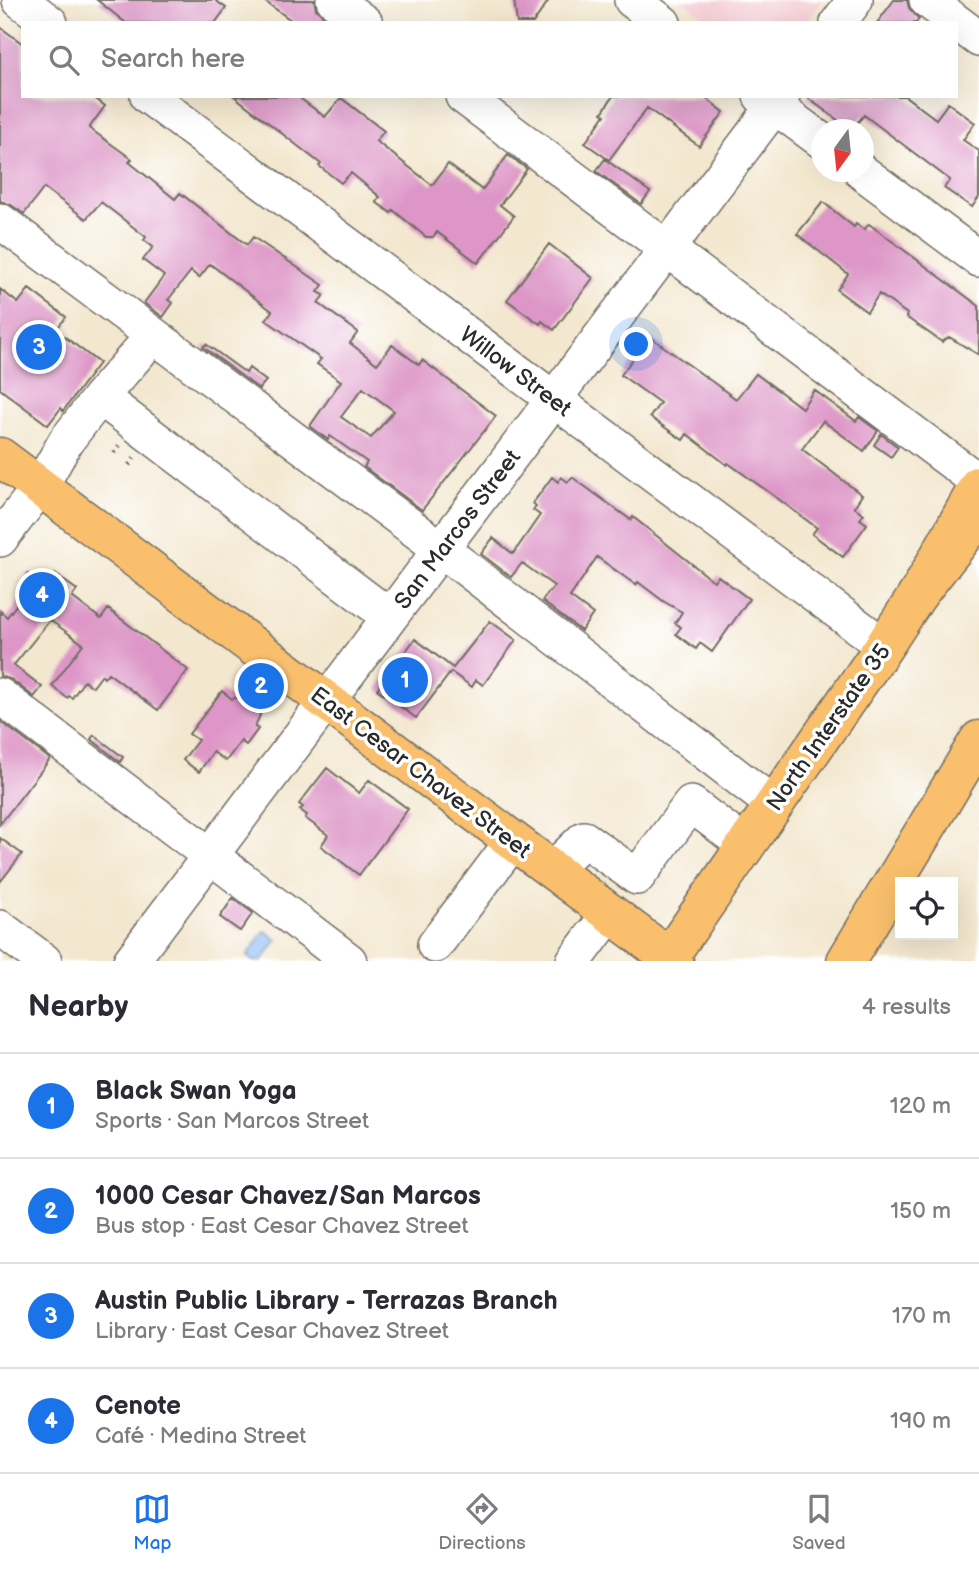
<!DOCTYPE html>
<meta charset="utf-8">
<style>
body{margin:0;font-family:"Balsamiq Sans",sans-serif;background:#f7f7f7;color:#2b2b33}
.controls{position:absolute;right:21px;bottom:21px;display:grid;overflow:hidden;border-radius:0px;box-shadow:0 7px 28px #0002}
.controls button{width:63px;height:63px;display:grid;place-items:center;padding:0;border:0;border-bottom:2px solid #e1e1e2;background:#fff;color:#2b2b33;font:35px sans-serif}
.compass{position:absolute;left:811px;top:119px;width:63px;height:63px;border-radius:50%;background:#fff;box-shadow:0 7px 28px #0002;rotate:195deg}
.you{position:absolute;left:637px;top:345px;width:24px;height:24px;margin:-18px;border:5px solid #fff;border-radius:50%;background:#1a73e8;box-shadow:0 0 0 10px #1a73e833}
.badge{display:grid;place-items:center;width:46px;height:46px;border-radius:50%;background:#1a73e8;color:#fff;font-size:23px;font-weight:700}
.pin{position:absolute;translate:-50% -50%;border:4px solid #fff;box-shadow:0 2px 7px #0006}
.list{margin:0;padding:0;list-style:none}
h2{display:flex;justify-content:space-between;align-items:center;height:91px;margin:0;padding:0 28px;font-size:30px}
h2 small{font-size:23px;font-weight:400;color:#7c7c81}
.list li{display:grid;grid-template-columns:46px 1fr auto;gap:21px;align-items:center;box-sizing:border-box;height:105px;padding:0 28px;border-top:2px solid #e1e1e2}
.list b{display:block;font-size:26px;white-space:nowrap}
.list p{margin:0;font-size:23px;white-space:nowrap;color:#7c7c81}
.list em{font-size:23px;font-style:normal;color:#7c7c81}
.icon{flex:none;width:38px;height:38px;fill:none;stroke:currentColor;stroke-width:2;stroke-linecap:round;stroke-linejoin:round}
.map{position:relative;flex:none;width:979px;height:961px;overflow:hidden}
.search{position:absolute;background:#fff;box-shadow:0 7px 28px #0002;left:21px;right:21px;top:21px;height:77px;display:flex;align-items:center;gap:18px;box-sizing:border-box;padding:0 24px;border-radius:0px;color:#7c7c81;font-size:26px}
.sheet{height:511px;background:#fff}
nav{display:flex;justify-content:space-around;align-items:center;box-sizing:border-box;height:98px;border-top:2px solid #e1e1e2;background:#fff;font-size:19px;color:#7c7c81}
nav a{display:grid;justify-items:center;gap:4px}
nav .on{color:#1a73e8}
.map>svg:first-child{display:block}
</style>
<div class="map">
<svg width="979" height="961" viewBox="0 0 979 961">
<rect width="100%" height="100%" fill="#fff"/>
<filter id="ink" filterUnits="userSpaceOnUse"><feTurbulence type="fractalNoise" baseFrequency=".0143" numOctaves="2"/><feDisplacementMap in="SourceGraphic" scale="14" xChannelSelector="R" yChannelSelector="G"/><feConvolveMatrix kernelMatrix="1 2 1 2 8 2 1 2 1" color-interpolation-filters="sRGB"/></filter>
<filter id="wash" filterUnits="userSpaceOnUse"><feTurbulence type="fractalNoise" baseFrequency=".00686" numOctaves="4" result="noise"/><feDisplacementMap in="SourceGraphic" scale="28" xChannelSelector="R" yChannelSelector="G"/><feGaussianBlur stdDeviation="1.57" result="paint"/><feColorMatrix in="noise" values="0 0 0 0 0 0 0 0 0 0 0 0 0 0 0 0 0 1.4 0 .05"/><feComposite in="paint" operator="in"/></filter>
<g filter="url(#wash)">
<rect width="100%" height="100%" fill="#f3e7cf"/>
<path fill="#f6cfd6" d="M681,0H823L806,23H713Z"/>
<path fill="#8ab9f5" stroke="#5a7290" stroke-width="2" d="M265,931L277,940L262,961H253L247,956Z"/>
<g id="blocks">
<path fill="#dd96c7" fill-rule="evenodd" d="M97,0H215L226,8L215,23H126Z
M263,0H314L316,9L331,23H295Z
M514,0H549L533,23H517Z
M894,0H907L909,8L919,19L916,23H877Z
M0,27L23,44V96H92L105,106L89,128L132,159L129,162L175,199L180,193L247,245L253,237L323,285L318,292L324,295L318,303L358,332L350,343L377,364L392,345L419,365L422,360L496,416L422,510L364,467L367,462L330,436L328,440L310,426L341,381L317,364L321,359L266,320L272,311L210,264L199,278L191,271L168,300L173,303L163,317L144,303L164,276L143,260L153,247L144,240L146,237L101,202L86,219L44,188L24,214L11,205L0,201ZM363,388L394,411L371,438L341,417Z
M234,96H297L325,117L341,98L384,131L376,141L432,185L448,164L482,190L508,155L527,169L500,205L514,216L478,263L437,232L433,237H426L393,210L391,213L376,202L380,197L351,173L341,183L319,166L321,164Z
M613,96H703L724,112L699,146L647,108L609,160L585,143L605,115L602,113Z
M805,96H905L936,119L948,103L975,123L963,140L979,151V197L972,207L944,188L950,180L864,115L851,130Z
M605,159L650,192L641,204L596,171Z
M823,202L854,227L856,224L864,230L869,224L979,306V355L949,337L942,342L906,317L907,314L879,294L867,312L837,290L848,274L797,234Z
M549,244L593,278L554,330L542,321L540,324L507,300Z
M0,289L18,303L29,289L66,317L56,330L99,363L63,411L61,408L48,425L0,389Z
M649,336L736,399L756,374L802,408L814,390L856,421L859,417L878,431L864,451L823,421L802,449L862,495L854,507L864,514L860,519L867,524L843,557L812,534L817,528L777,498L728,463L727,465L687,434L683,440L650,417L660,403L621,375Z
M206,344L246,373L249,368L266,381L259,389L203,347Z
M881,434L898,447L891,457L874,445Z
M552,477L558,482L561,477L568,482L572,477L631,520L633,517L707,576L714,581L718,576L749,599L712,652L700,643L696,649L676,634L681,627L675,623L682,612L663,601L638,582L636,585L597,557L570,597L593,614L581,631L542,601L554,586L522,563L511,577L481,554L493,538L513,554L540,515L533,510L536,506L533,503Z
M27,574L42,576L49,581L55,574L77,590L72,597L101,619L108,609L188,670L158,710L108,673L104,678L102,675L93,687L84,681L72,698L69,696L67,698L52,686L83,644L50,620L14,665L42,687L34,697L12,680L0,676V611L7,617L30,587Z
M490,621L516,640L483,685L476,680L472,687L451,672L416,718L377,689L415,639L453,668Z
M222,691L232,699L244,695L258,705L260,715L255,727L258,729L246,745L241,741L226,761L213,752L199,772L183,760L198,740L189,734Z
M0,721L50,759L0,824Z
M94,735L123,757L120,762L91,739Z
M327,768L359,793L369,780L408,809L359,875L321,846L328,835L305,818L307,815L300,810L303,807L299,804Z
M0,838L22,854L0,882Z
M233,898L253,913L240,931L220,917Z"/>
</g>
</g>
<g filter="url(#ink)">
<use href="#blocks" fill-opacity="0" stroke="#716d64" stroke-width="2"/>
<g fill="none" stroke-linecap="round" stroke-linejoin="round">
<defs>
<path id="minor" d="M20,0L50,23
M334,0L365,23
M632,0L663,23
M927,0L979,39
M838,23L855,0
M148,96L884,646
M463,96L979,482
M761,96L822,141
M862,172L979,259
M0,221L441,549L774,805
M100,397L390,617
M0,539L40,487L66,441L100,397L153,336
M0,696L349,961
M552,870L584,839L637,877L691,804L745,845
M0,928L44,961
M435,945L513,841
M131,961L782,96
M574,961L610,913"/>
<path id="major" d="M0,457L674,961
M666,961L884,646L918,594L979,485"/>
<path id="highway" d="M918,594L979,517
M846,961L979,740"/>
</defs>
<use href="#minor" stroke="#716d64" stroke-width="38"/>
<use href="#major" stroke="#716d64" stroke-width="41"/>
<use href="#highway" stroke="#716d64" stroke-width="41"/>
<path stroke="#716d64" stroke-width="4.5" stroke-dasharray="2 5" stroke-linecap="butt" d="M114,453L120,444
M129,465L136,456"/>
<use href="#minor" stroke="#fff" stroke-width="35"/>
<use href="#major" stroke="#f9bf6d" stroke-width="38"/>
<use href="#highway" stroke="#f9bf6d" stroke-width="38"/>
</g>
</g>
<g text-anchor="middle" stroke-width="7" stroke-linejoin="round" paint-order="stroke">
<g font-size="23" fill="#2b2b2b" stroke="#fff">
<text transform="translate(516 371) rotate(37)" y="8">Willow Street</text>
<text transform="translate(457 529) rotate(-53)" y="8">San Marcos Street</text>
<text transform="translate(828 727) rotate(-55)" y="8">North Interstate 35</text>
<text transform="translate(421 772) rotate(37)" y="8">East Cesar Chavez Street</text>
</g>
</g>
</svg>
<div class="controls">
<button><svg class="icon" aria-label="locate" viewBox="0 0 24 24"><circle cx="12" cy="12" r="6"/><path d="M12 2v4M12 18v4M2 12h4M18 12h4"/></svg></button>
</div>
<svg class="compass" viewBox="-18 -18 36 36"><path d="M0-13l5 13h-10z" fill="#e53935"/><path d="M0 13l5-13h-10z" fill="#7c7c81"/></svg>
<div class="you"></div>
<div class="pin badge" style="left:405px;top:680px">1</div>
<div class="pin badge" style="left:261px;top:686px">2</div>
<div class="pin badge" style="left:39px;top:347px">3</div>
<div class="pin badge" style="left:42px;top:595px">4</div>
<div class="search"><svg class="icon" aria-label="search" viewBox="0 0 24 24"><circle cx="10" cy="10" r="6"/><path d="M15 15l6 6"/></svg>Search here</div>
</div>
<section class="sheet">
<h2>Nearby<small>4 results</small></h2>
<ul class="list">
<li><span class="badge">1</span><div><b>Black Swan Yoga</b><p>Sports · San Marcos Street</p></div><em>120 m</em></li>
<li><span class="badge">2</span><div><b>1000 Cesar Chavez/San Marcos</b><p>Bus stop · East Cesar Chavez Street</p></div><em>150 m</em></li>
<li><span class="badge">3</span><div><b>Austin Public Library - Terrazas Branch</b><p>Library · East Cesar Chavez Street</p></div><em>170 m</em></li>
<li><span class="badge">4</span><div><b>Cenote</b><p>Café · Medina Street</p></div><em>190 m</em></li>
</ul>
</section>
<nav>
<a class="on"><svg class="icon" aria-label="map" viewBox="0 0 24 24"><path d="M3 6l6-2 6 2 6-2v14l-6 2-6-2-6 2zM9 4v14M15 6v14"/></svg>Map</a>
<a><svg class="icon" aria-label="directions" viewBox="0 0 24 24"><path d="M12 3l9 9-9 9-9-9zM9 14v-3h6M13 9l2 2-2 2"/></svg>Directions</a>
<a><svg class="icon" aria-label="saved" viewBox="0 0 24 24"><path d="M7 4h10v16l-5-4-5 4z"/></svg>Saved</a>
</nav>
